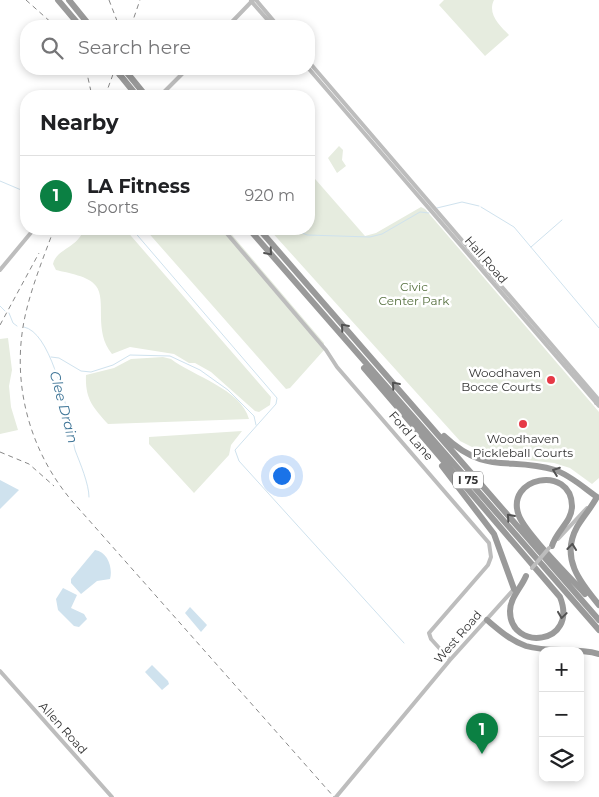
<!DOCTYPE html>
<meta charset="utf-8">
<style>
body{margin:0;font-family:Montserrat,sans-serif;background:#f2f2f2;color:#202124}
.controls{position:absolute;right:15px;bottom:15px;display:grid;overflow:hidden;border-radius:10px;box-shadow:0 2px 8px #0003}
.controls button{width:45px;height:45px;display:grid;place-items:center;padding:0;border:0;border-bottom:1px solid #e0e0e0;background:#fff;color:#202124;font:25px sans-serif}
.you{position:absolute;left:281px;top:475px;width:18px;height:18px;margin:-12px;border:4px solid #fff;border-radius:50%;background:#1a73e8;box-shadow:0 0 0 8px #1a73e833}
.badge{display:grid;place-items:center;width:32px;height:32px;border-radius:50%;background:#0b8043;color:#fff;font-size:16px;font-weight:700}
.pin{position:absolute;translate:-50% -41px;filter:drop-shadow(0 1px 2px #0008)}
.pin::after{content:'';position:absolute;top:26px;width:18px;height:15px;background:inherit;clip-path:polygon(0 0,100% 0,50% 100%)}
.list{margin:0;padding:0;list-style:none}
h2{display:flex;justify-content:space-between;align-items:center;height:65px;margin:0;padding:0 20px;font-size:21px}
h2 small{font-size:16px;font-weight:400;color:#757577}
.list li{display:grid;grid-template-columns:32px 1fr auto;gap:15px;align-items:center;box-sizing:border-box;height:80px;padding:0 20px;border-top:1px solid #e0e0e0}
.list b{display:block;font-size:19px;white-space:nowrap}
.list p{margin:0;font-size:16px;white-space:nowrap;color:#757577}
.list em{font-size:16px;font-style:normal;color:#757577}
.icon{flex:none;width:28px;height:28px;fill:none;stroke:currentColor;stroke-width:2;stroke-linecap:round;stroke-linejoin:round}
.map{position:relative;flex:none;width:599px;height:797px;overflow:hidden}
.search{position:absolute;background:#fff;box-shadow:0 2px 8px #0003;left:20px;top:20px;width:295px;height:55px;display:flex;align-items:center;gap:12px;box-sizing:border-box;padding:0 18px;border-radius:20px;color:#757577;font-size:19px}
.panel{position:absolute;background:#fff;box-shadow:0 2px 8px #0003;left:20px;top:90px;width:295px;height:145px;border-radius:20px}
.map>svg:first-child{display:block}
</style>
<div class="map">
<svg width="599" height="797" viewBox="0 0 599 797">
<rect width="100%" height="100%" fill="#fff"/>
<path fill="#e6ecdf" d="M444,0H494C487,14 500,26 509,35L485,56L439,5Z
M339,146L343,150L342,160L346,166L337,173L328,158Z
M309,172L365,236L376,233L421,207L425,209L599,412V478L592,484L570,468L554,463L490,456L460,441L269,229H309Z
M84,229H125L271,397L270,405L259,412L255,411L211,372L195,363H189L174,354L130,347L112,354C93,331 107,300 96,286C89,276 68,273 56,270L53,264C56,249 78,248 84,229Z
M145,229H227L324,343V350L290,388L286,389Z
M8,338L12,370L9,386L11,407L18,430L0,434V339Z
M163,357L171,359C193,376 241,389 249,419L108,424C93,407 85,399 86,375L114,368L131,359Z
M242,431L231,445L229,455L194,493L149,444V437Z"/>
<path fill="#cfe2ee" d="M0,480L19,490L0,509Z
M95,550C108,552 113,568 110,579L97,581L81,594L71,583V579Z
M63,588L77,595L71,608L84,614L87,619L79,627L74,626L58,610L56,599Z
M190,607L207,625L201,632L185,613Z
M152,665L168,681L169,684L162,690L145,672Z"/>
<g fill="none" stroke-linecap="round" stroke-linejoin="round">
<path stroke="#cfe2ee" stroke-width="1" d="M0,181L26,192
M481,207L514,227L599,328
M437,208L462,202L479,206
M132,229L277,398L276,404L235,450L239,461L404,643
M293,229L307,235L370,237L382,234L420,212L429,213
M531,247L562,220
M0,306L5,311
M9,313L13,323L17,326
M24,327C50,332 64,401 71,424C74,432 72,441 75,450C80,463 89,484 89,497
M51,357L59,358L81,371L91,372L113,365L130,355L170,356L200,370L228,390L254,416L256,425"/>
<path stroke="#bdbdbd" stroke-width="4" d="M256,0L278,26
M251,1L273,26
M228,26L253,0
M309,62L599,400L596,403
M309,69L599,406
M160,96L187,69
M223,229L326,350L337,367L489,543L491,557L488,565L429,633L431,639L450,660
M0,270L34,229
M558,539L587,508
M0,671L112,797
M336,797L450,660L514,589"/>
<path stroke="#9a9a9a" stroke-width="6" d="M58,0L80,26
M69,0L90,26
M124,69L146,96
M120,75L137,96
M249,229L599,630
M259,229L599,620
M364,368L560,597C579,645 510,652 510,611C510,598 521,588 526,576
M444,436C486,476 510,456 555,470C570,475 584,488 597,497C591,508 583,517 577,527C560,558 580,582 599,605
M442,466L494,534L514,589
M552,546C556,531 572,522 572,506C571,464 504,477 519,516C527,535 570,577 585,594
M487,620C499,630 511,641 526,646C549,653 575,647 599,654"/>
<path stroke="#888" stroke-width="1" stroke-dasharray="5 4" stroke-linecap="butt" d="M26,0L54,25
M109,0L119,26
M131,26L140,0
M86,69L92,96
M105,96L115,69
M54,229C44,256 33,283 26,312C10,379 28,449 72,501L334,797
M0,325L39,253
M0,452L29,464L54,486"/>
<path stroke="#bdbdbd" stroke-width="4" d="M532,568L549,548"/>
<path stroke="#9a9a9a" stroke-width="6" d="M115,69L120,75"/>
</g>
<defs><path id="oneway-chevron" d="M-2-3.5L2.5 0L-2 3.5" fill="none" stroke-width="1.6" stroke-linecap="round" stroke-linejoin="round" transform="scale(1.25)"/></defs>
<g stroke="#525252">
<use href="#oneway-chevron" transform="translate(269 252) rotate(49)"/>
<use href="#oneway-chevron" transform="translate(344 327) rotate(-131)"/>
<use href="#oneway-chevron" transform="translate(395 385) rotate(-131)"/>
<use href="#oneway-chevron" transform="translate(556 471) rotate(-160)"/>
<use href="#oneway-chevron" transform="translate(510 517) rotate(-131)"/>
<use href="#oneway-chevron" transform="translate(572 547) rotate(-84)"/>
<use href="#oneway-chevron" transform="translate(562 615) rotate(98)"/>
</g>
<g fill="#e63946" stroke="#fff" stroke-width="2">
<circle cx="551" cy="380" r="5"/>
<circle cx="523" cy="424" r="5"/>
</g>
<g text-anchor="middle" stroke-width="5" stroke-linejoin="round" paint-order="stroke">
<rect fill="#fff" stroke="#707070" stroke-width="1" x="453" y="471.5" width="30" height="17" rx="4"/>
<g font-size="11" font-weight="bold" fill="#333">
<text x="468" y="484">I 75</text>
</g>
<g font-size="12" fill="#333" stroke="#fff">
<text transform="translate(486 260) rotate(49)" y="4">Hall Road</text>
<text transform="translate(411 436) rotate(49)" y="4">Ford Lane</text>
<text transform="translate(458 637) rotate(-49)" y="4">West Road</text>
<text transform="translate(63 728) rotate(48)" y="4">Allen Road</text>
</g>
<g font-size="12" fill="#56703f" stroke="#fff">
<text x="414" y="291">Civic<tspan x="414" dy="14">Center Park</tspan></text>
</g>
<g font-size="12" fill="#333" stroke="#fff" text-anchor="end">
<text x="541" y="377">Woodhaven<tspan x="541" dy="14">Bocce Courts</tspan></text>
<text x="523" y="443" text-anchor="middle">Woodhaven<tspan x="523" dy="14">Pickleball Courts</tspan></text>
</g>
<g font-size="14" font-style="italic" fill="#3f7597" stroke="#fff">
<text transform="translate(64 407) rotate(75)" y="5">Clee Drain</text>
</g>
</g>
</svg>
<div class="controls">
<button>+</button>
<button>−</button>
<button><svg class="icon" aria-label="layers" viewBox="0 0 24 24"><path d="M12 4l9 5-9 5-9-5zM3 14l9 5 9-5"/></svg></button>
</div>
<div class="you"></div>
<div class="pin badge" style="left:482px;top:754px">1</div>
<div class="search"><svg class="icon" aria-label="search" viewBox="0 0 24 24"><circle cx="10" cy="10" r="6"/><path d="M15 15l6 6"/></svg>Search here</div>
<section class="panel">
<h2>Nearby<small></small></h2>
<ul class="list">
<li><span class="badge">1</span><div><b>LA Fitness</b><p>Sports</p></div><em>920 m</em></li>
</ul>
</section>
</div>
